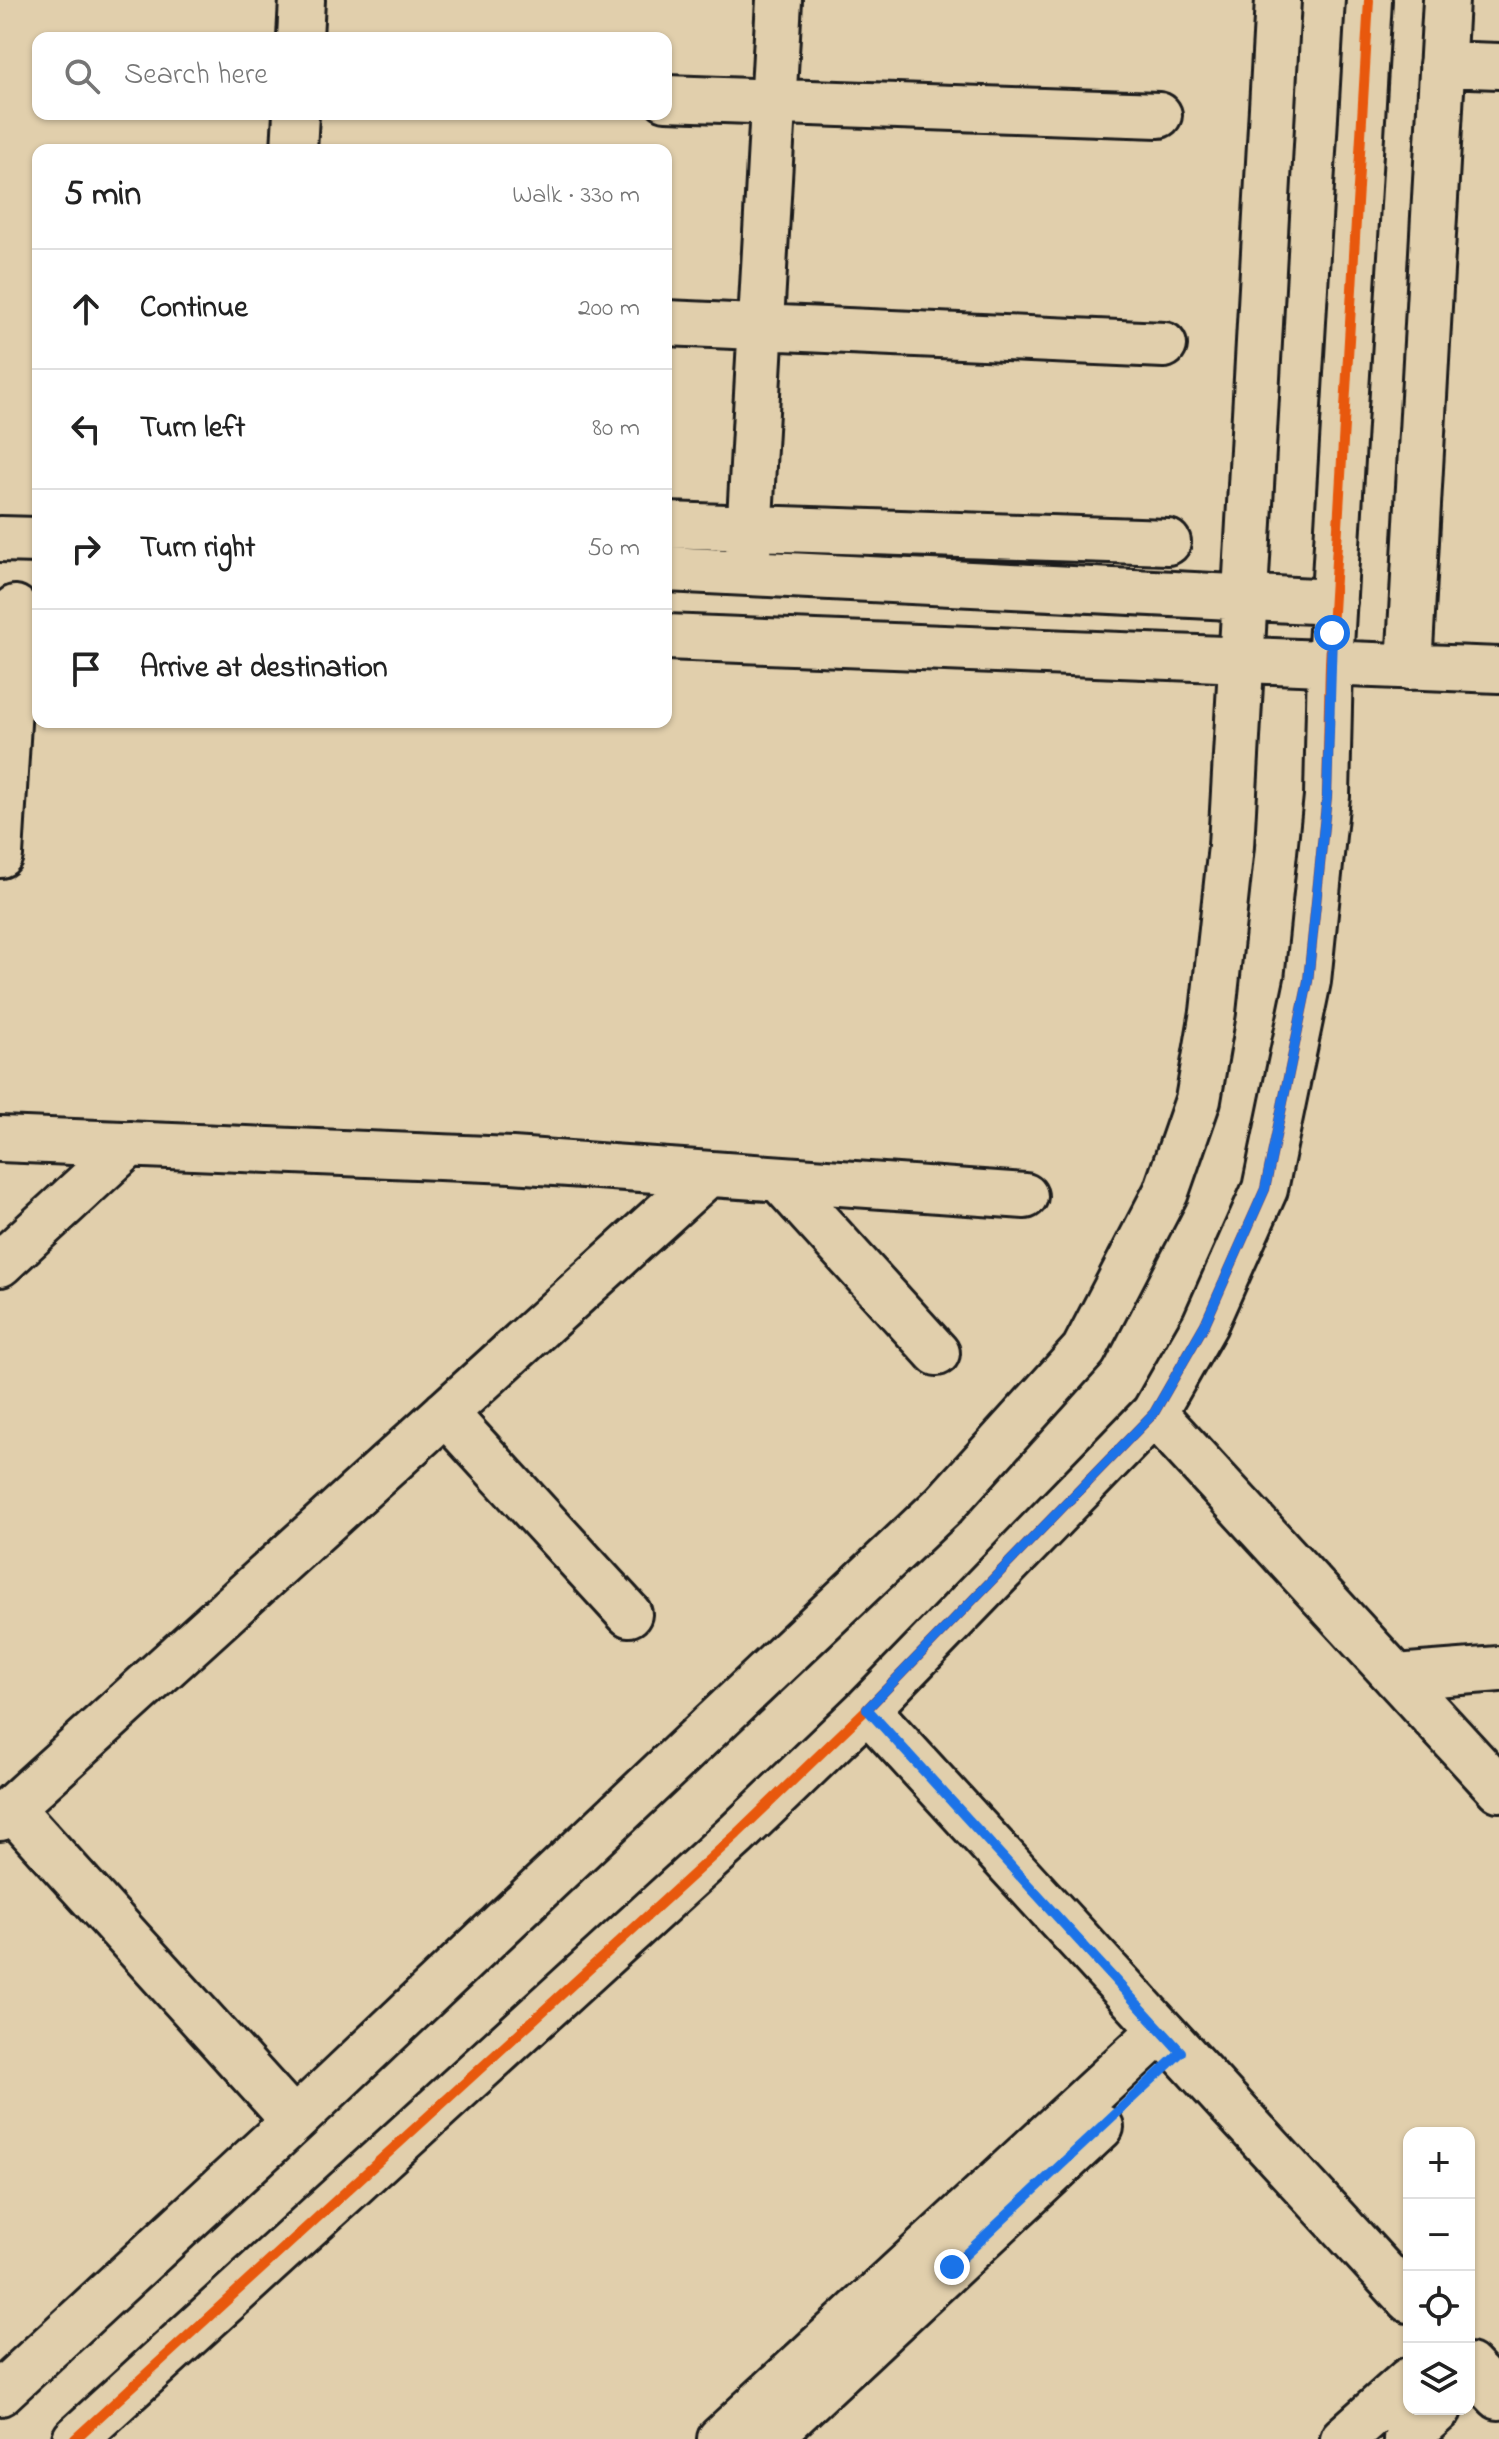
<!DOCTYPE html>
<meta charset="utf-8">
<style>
body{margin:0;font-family:"Indie Flower",sans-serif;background:#f6f6f6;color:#222}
.controls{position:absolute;right:24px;bottom:24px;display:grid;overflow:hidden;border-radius:16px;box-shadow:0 2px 6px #0004}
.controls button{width:72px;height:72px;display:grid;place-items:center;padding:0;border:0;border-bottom:2px solid #e0e0e0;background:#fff;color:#222;font:40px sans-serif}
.stop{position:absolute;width:24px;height:24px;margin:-18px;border:6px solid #1a73e8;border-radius:50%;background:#fff}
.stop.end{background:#1a73e8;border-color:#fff;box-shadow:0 2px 8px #0008}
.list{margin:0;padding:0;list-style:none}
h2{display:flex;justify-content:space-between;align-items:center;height:104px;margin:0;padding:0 32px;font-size:34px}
h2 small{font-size:26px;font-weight:400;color:#767676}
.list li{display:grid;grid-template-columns:52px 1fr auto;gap:24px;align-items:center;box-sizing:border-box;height:120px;padding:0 32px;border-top:2px solid #e0e0e0}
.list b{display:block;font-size:30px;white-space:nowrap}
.list em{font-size:26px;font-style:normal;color:#767676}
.icon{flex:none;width:44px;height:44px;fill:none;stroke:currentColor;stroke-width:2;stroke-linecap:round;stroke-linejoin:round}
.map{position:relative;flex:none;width:1499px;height:2439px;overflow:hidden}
.search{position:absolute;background:#fff;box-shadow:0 2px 6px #0004;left:32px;top:32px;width:640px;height:88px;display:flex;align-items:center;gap:20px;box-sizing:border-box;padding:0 28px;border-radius:16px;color:#767676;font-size:30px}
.panel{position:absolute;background:#fff;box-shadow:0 2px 6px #0004;left:32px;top:144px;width:640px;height:584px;border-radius:16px}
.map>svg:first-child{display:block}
</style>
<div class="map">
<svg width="1499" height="2439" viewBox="0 0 1499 2439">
<rect width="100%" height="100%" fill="#e1cfac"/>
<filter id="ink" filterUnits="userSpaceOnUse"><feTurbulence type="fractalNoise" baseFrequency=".0125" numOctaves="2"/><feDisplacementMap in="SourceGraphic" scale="16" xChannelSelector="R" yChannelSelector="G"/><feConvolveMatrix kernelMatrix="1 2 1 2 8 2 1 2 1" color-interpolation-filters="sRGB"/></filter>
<g filter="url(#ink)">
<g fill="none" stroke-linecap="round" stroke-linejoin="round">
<defs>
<path id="minor" d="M300,38L302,0
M1442,64L1499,66
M666,98L1159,115
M294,150L296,114
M666,323L1164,345
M666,525L1168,542
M0,539L38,540
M666,569L1334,602
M747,573L779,0
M666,637L1499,670
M1409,667L1446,0
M0,855L15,608
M0,1139L512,1160L1025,1196
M780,1180L937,1353
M0,1264L130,1144
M445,1413L629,1614
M1154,1413L1499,1789
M1396,1677L1499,1669
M867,1709L1409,2300
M11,1808L294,2121
M0,1818L708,1174
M1469,2366L1499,2397
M0,2393L294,2121L943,1506L1084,1350L1166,1192L1198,1100L1213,1012L1231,846L1278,0
M75,2439L737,1834L867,1709L1154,1413L1205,1324L1265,1189L1308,981L1327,796L1330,663L1369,0
M720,2439L1161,2030
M768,2439L1101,2127
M1343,2439L1409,2380
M1406,2439L1439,2409"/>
</defs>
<use href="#minor" stroke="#1c1c1c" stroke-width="50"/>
<use href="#minor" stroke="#e1cfac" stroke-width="44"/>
<defs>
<path id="cycleway" d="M75,2439L737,1834L867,1709L1154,1413L1205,1324L1265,1189L1308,981L1327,796L1330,663L1369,0"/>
</defs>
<use href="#cycleway" stroke="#e1cfac" stroke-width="15"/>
<use href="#cycleway" stroke="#e8590c" stroke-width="10"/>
</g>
</g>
<g fill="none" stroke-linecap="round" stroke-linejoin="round" filter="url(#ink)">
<path stroke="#1a73e8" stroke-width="10" d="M952,2267L1181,2052L867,1709L1154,1413L1205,1324L1265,1189L1308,981L1327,796L1332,633"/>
</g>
</svg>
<div class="controls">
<button>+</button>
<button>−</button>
<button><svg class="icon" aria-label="locate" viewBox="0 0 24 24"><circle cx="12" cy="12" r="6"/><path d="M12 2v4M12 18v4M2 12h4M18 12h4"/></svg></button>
<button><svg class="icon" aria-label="layers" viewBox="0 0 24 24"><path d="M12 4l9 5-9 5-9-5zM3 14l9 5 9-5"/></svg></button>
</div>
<div class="stop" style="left:1332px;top:633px"></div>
<div class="stop end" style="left:952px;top:2267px"></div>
<div class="search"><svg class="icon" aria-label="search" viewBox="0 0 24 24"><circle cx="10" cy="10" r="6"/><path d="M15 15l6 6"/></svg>Search here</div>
<section class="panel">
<h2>5 min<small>Walk · 330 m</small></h2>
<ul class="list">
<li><svg class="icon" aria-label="ahead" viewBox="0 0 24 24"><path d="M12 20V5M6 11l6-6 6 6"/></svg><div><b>Continue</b></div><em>200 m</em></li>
<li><svg class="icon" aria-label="left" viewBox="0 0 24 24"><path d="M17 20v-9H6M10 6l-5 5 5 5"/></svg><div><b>Turn left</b></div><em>80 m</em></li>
<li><svg class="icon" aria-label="right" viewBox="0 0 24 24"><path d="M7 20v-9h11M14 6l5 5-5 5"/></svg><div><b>Turn right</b></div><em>50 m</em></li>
<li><svg class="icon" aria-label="arrive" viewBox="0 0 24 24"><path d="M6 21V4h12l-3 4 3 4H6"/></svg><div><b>Arrive at destination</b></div></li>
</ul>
</section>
</div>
